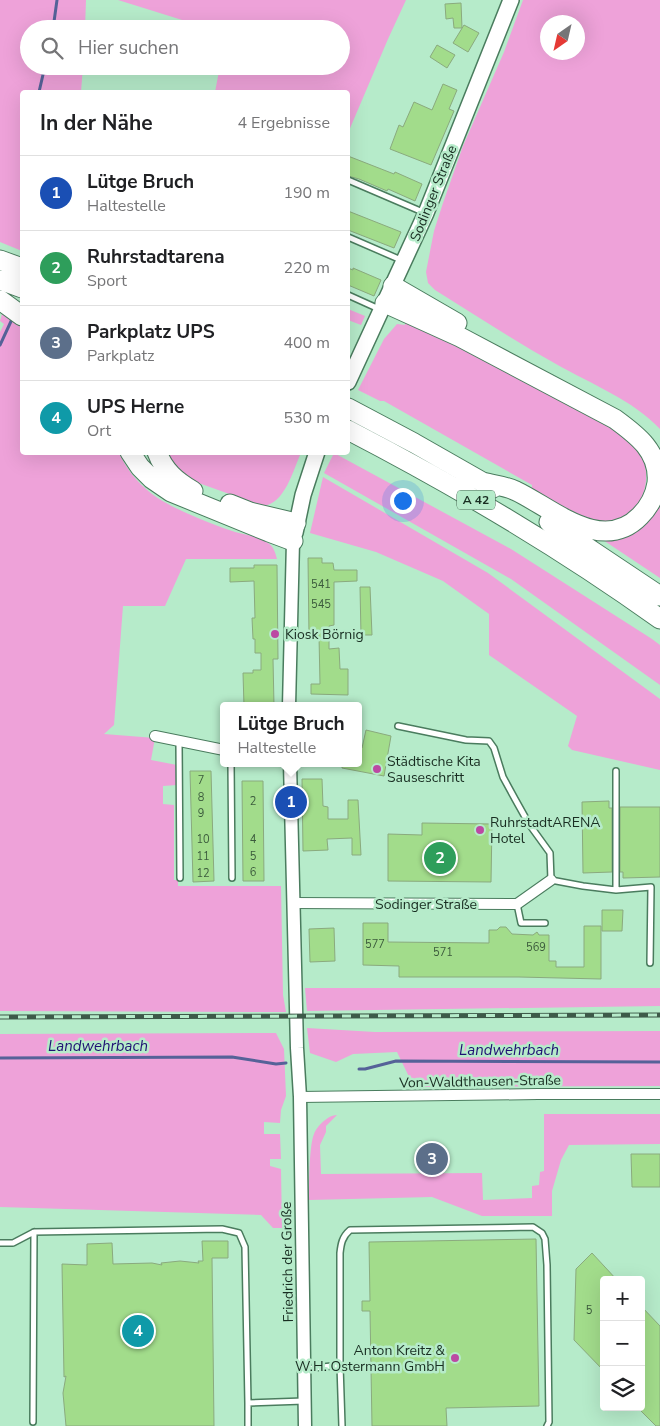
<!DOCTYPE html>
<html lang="de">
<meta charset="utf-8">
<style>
body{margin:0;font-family:"Nunito Sans",sans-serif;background:#f6f6f6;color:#202124}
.controls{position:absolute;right:15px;bottom:15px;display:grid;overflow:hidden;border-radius:5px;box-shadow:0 5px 20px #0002}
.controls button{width:45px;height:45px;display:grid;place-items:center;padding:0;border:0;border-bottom:1px solid #e0e0e0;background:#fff;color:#202124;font:25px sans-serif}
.compass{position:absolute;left:540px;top:15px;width:45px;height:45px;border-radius:50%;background:#fff;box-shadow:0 5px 20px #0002;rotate:214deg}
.you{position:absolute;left:402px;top:500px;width:18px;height:18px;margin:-12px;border:4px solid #fff;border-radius:50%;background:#1a73e8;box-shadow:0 0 0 8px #1a73e833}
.badge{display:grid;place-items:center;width:32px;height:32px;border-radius:50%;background:#b45309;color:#fff;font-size:16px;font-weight:700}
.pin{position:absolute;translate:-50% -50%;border:2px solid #fff;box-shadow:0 1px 5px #0006}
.popup{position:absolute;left:220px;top:702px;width:142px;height:65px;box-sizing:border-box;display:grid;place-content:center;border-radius:5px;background:#fff;filter:drop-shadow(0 1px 4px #0005);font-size:16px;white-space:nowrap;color:#757577}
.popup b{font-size:19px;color:#202124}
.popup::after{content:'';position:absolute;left:50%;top:100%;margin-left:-10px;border:10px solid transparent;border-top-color:#fff}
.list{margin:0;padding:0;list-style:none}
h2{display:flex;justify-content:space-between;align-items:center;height:65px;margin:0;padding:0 20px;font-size:21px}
h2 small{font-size:16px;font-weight:400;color:#757577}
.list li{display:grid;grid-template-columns:32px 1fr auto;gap:15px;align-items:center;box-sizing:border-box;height:75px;padding:0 20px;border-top:1px solid #e0e0e0}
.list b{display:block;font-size:19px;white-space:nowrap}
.list p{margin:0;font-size:16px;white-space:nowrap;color:#757577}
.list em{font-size:16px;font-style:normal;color:#757577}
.icon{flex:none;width:28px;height:28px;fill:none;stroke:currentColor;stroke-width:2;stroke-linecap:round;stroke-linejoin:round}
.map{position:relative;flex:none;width:660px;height:1426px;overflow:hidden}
.search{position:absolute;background:#fff;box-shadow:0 5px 20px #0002;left:20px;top:20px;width:330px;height:55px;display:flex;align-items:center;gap:12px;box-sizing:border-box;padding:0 18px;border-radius:28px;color:#757577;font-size:19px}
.panel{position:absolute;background:#fff;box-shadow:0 5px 20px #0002;left:20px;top:90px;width:330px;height:365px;border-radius:5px}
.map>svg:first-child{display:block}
</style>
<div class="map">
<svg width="660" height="1426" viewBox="0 0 660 1426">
<rect width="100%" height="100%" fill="#b6ebca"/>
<path fill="#eea2d9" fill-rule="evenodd" d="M0,0H86L85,29H29V66H83L81,92H22V251L0,242Z
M118,0H406L388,39L348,133V92H215L220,66H341V29H211Z
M523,0H660V429C633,400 591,384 556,364C515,341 475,315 435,290L428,283L426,272L434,231L443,203L463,146L504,52ZM548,22H578V52H548Z
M348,309L365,316L361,325L348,320Z
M2,314L22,328V452L119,453C128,471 136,481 152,494C168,507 214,525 235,532C246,535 259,536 268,543C274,547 275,552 277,559H186L165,606H123L114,725L104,734L155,738L151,760L177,765V785L163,786V804L174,805V880H178V886H281L283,995L286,1012L0,1011V332L4,324L0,321Z
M405,320C459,346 511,375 563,402C582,412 622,430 635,445C660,474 641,527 599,522C575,519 552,501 532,489V485L384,401H380L358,390L384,339L397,324L405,325Z
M167,453H301C293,470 285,504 263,506L193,481L175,467Z
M334,453L511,549L652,639L660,645V685L511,579L324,473Z
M323,477L488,573L660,699V770L572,750L568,746L577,716L489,655V614L443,581L376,552L310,533Z
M660,489V578L597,536L609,534Z
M305,988H660V1006L307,1011Z
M307,1028L375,1032L660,1031V1086L414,1087L397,1052L353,1054L336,1062L310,1053Z
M276,1033L284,1049L286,1096L281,1110L280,1123L264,1122V1134H280L281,1159H270V1166L281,1169L282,1228H273L261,1215L0,1207V1034Z
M544,1114H660V1144L569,1145L561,1160L552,1191V1216H482L432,1197L309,1200C309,1186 309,1146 314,1134C317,1126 328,1115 337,1115L326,1126V1132L320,1145L321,1174L482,1173L483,1200L532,1198V1186L539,1185L540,1172L544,1171Z"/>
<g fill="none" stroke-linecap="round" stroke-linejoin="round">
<path stroke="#556298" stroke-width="3" d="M53,29L57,0
M39,92L45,66
M0,345L13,317
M0,1058L232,1057L276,1064L286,1063
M359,1069H365L396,1061L660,1062"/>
</g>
<path fill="#a2dc8b" stroke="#8aaa7e" d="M461,3L462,28H454L453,18L446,19L445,4Z
M464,25L479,33L468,52L453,43Z
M437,45L455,55L447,68L430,57Z
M443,84L457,90L449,109L454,111L431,165L390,149L399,125L403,127L414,102L432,110Z
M348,156L394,174L395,172L422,184L415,201L388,189L387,191L359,179L348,176Z
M348,211L401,232L394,248L348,230Z
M348,268L353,270V268L381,280L374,296L348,285Z
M308,558H322V563H333L334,570H357V581L334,582V625L329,626V649L339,648L340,669H348V695L311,694V684H320L319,636H309Z
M254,565H277L278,659H273L274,706H244L243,673H253V670H261V653H255V639H253L252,618H255L254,581L230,582V568H254Z
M360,587H370L372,635H361Z
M366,730L391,736L384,776L342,768V763H358V748H362Z
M190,771H211L214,881L193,882Z
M302,779H322L323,806L328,807V819H348V800H358L361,855H352V838L327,839L328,850L303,851Z
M242,781H263L264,881H243Z
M609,801V808H612V872L583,873L582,802Z
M620,807H660V877L623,878V872H620Z
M422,823L492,824L491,882L388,881V834L422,835Z
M602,910H623L622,931H602Z
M363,923H388V942L489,943V930H497L500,927H506L512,934L533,935L537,932L539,935H549V961H556V967H584V926H601V979L519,977H399V966L363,965Z
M334,928L335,961L310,962L309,929Z
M631,1154H660V1187H632Z
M536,1239L539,1406L446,1408L447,1426H372L370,1311H362V1301H370L369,1242Z
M202,1241H228V1258H212L214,1426H66L63,1393L66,1376L64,1377L62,1264L87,1265V1244L112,1243L113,1264L152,1263L162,1265L161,1263L180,1261L199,1263L198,1261H203Z
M592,1253L617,1280H604V1371L574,1340L576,1269Z
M641,1306L660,1326V1426H656L641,1411Z"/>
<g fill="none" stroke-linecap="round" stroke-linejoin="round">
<defs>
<path id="service" d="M348,180L425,213
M348,237L401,260
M348,295L379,309
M398,726L466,740L489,741L494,748L503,777L515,799L529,824L550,853L551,880L583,886L616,890L651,887L650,963
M179,742L180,878
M231,763L232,878
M616,771V890
M517,904L521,923H545
M0,1243H13L34,1232
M305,1369L340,1365
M33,1422L34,1232L222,1229L239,1233L245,1247L248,1403
M248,1426V1403L304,1401
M342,1426L340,1365V1253C341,1244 342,1237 350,1230L533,1227L542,1233L545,1239L547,1265L549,1422L547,1426"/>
<path id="minor" d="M155,736L224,750
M293,903L517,904L551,880
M300,1097L538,1094H660"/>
<path id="tertiary" d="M289,706L293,541
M290,763L297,1048L300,1097L305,1426"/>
<path id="secondary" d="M348,382L426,213L511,0
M295,533L303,495L317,452"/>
<path id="motorway" d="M0,260L22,268
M0,280L22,288
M393,286L457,323
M0,300L22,316
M385,303L460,337L615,419C637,435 660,452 657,483C655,496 649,507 640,516C602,555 552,508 516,491C506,486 493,485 483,482
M348,408L414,443L493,488
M348,430C456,486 561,548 660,619
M130,452L140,467L152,479L171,492L269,532L293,541
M157,452C164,471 176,481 193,491
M230,504L250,512L296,523
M549,522L660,596"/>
</defs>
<use href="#service" stroke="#4a7c5e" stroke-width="8"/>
<use href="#minor" stroke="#4a7c5e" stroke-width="12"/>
<use href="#tertiary" stroke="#4a7c5e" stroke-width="15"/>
<use href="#secondary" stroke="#4a7c5e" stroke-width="18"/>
<use href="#motorway" stroke="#4a7c5e" stroke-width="21"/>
<use href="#service" stroke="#fff" stroke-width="5"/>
<use href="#minor" stroke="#fff" stroke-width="10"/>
<use href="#tertiary" stroke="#fff" stroke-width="12"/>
<use href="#secondary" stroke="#fff" stroke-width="15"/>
<use href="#motorway" stroke="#fff" stroke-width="19"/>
<defs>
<path id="rail" d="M0,1017L660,1015"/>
</defs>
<use href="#rail" stroke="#3d5a49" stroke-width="5"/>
<use href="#rail" stroke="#b6ebca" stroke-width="3" stroke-dasharray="9" stroke-linecap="butt"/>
</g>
<g fill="#bc49a3" stroke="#b6ebca" stroke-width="2">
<circle cx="275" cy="634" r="5"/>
<circle cx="377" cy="769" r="5"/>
<circle cx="480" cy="830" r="5"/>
<circle cx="455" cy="1358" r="5"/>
</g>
<g text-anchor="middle" stroke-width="5" stroke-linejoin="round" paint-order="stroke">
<g font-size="11" fill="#3b5a3c">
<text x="321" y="588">541</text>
<text x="321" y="608">545</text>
<text x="201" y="784">7</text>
<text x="201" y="801">8</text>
<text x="253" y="805">2</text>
<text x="201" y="817">9</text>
<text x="203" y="843">10</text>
<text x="253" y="843">4</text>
<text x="203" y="860">11</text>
<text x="253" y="860">5</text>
<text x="253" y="876">6</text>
<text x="203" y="877">12</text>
<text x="375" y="948">577</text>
<text x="536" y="951">569</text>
<text x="443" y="956">571</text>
<text x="589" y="1314">5</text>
</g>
<rect fill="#b6ebca" stroke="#486754" stroke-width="1" x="457" y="490.5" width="38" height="19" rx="4"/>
<g font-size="12" font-weight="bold" fill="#192e22">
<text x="476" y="504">A 42</text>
</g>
<g font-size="14" fill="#192e22" stroke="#b6ebca">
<text transform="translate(433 193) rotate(-68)" y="5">Sodinger Straße</text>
<text x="426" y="909">Sodinger Straße</text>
<text transform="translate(480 1081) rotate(-1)" y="5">Von-Waldthausen-Straße</text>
<text transform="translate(287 1262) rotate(-91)" y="5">Friedrich der Große</text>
</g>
<g font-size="14" fill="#192e22" stroke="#b6ebca" text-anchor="start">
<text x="285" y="639">Kiosk Börnig</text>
<text x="387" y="766">Städtische Kita<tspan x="387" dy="16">Sauseschritt</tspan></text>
<text x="490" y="827">RuhrstadtARENA<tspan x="490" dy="16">Hotel</tspan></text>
<text x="445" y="1355" text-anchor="end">Anton Kreitz &amp;<tspan x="445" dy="16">W.H. Ostermann GmbH</tspan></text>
</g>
<g font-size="15" font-style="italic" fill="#1f1073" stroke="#b6ebca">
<text x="98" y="1051">Landwehrbach</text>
<text x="509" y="1055">Landwehrbach</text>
</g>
</g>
</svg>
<div class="controls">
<button>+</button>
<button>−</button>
<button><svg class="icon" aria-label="layers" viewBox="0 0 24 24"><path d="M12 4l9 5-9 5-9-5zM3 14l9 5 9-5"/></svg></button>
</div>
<svg class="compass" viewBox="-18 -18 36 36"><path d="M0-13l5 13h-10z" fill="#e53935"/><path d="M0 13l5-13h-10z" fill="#757577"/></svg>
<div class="you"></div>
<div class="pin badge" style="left:291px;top:802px;background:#1a4fb4">1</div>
<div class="popup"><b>Lütge Bruch</b>Haltestelle</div>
<div class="pin badge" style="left:440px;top:858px;background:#2e9e5b">2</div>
<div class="pin badge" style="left:432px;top:1159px;background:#5c6f8a">3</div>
<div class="pin badge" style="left:138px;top:1331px;background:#0f9aa8">4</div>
<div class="search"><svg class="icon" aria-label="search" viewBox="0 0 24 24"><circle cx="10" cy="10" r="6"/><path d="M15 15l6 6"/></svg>Hier suchen</div>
<section class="panel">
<h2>In der Nähe<small>4 Ergebnisse</small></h2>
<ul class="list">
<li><span class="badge" style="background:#1a4fb4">1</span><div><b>Lütge Bruch</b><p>Haltestelle</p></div><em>190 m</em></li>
<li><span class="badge" style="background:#2e9e5b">2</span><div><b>Ruhrstadtarena</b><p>Sport</p></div><em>220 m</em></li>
<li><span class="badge" style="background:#5c6f8a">3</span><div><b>Parkplatz UPS</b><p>Parkplatz</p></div><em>400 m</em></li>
<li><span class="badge" style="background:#0f9aa8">4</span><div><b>UPS Herne</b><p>Ort</p></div><em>530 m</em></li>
</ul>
</section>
</div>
